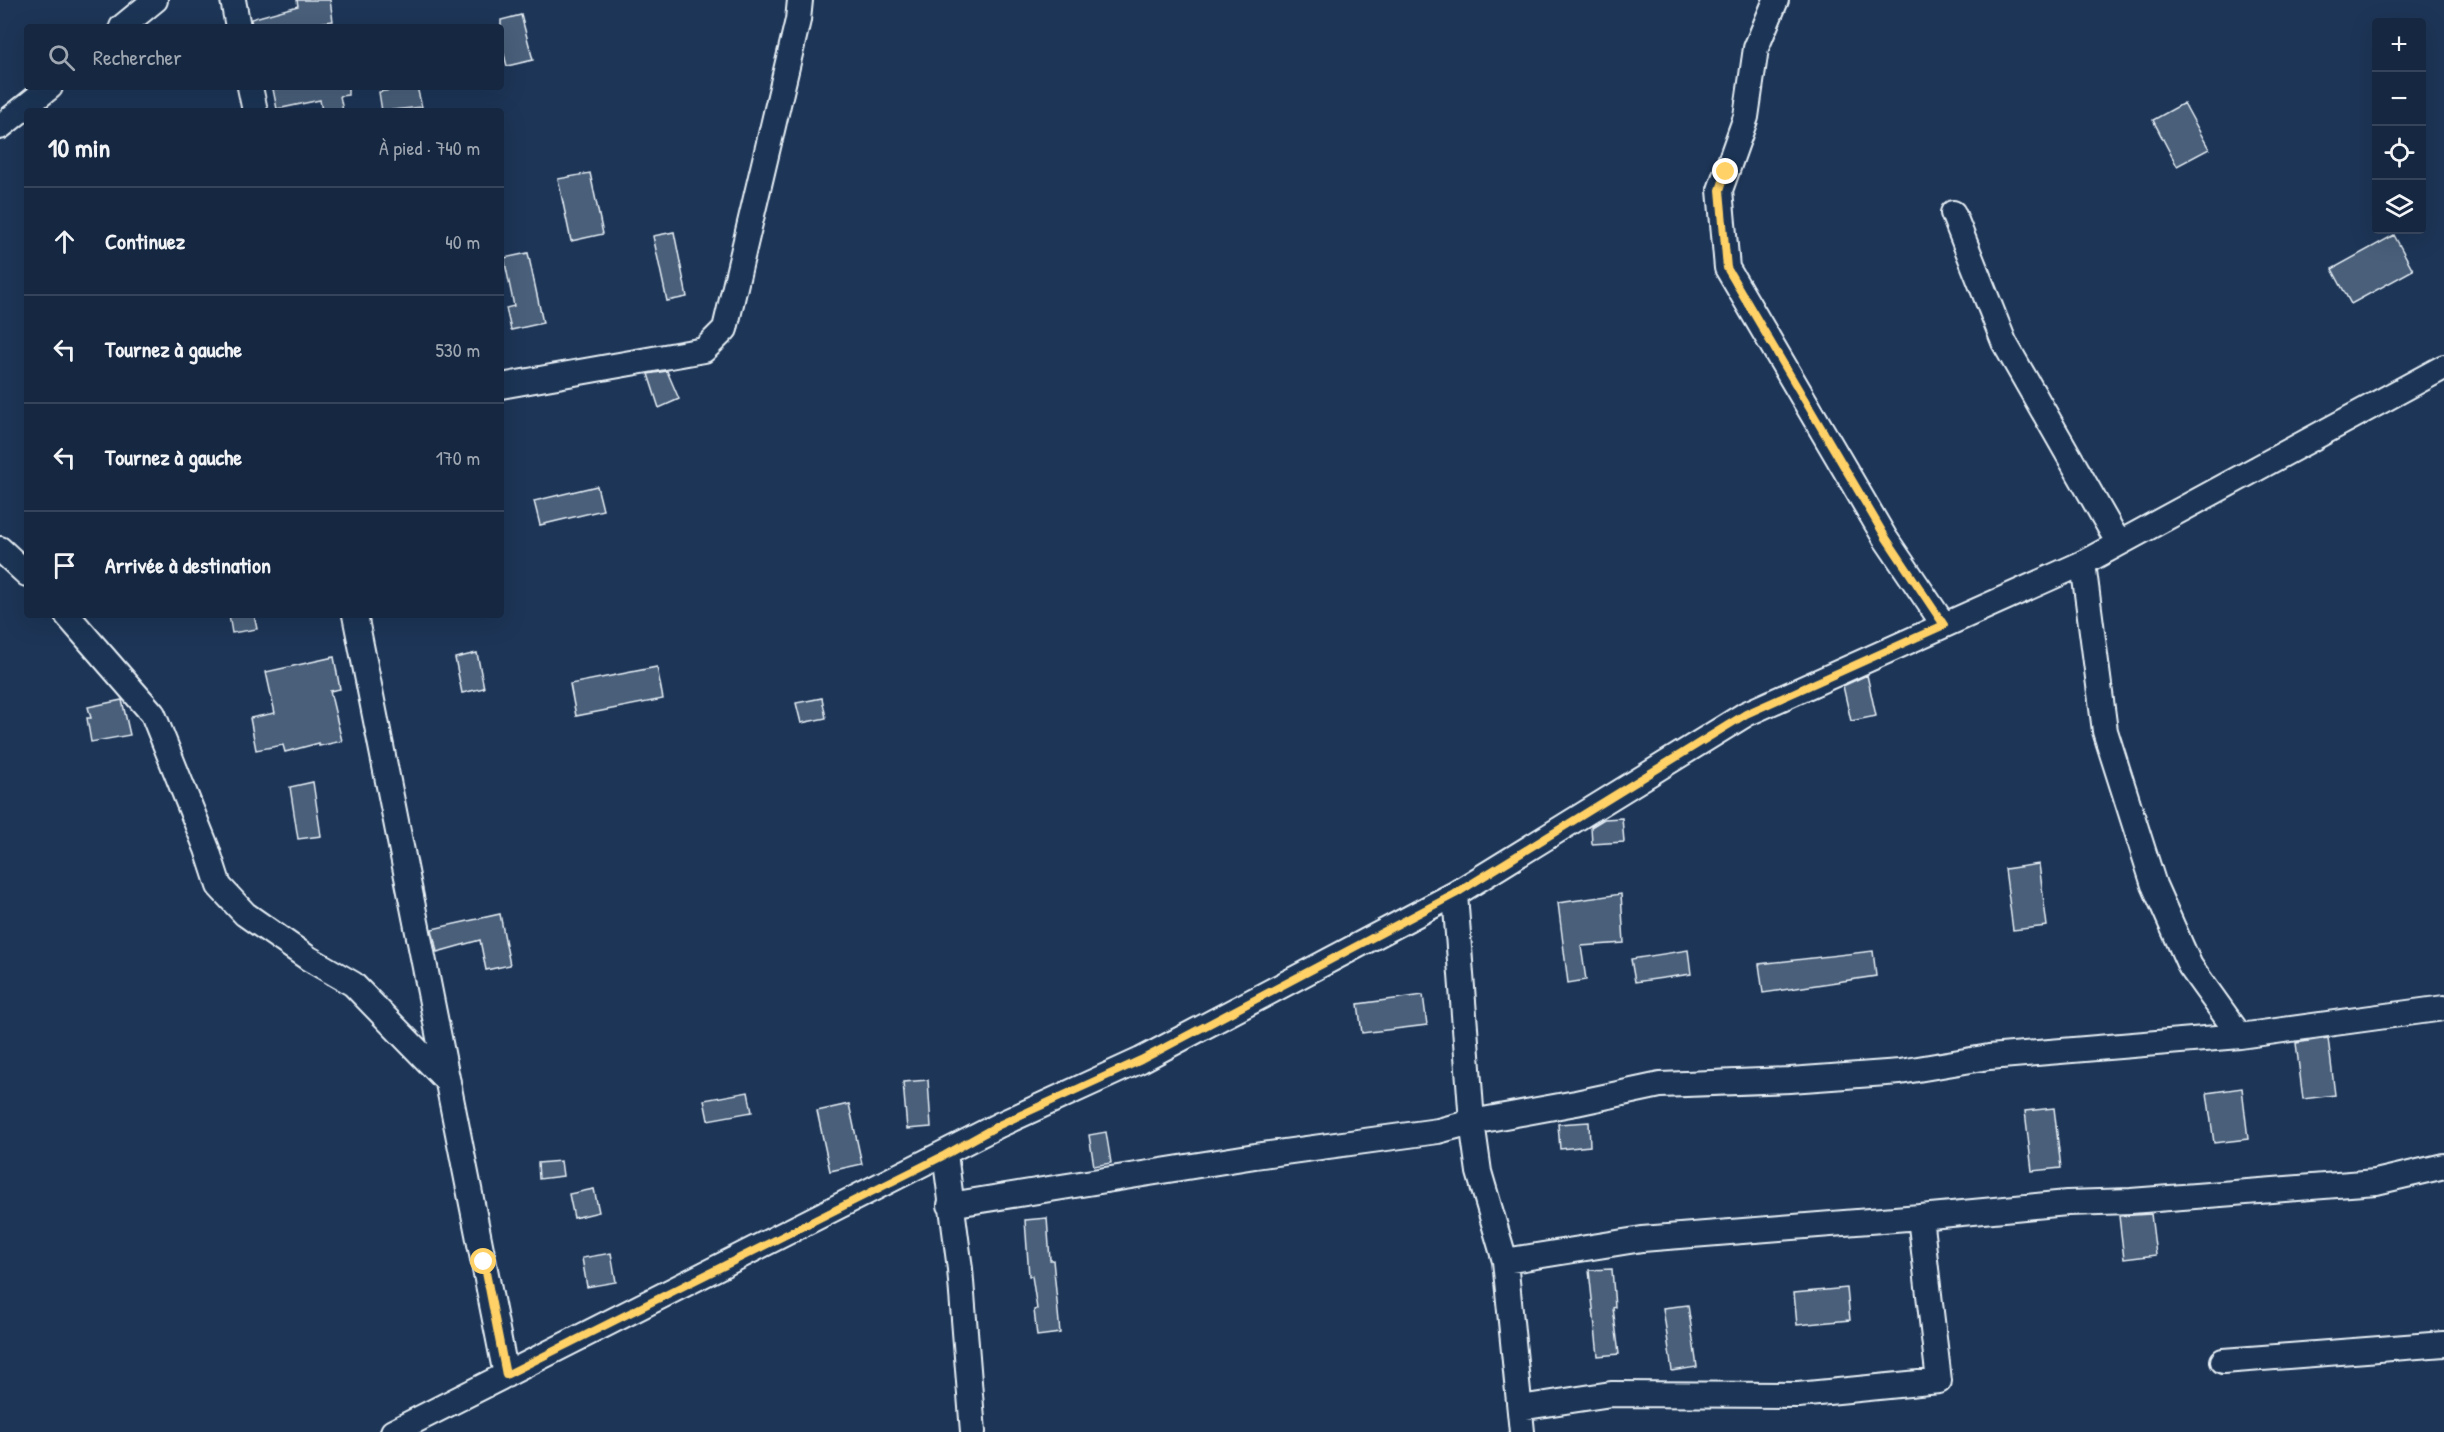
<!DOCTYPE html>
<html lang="fr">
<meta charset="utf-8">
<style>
body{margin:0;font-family:"Patrick Hand",sans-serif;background:#23344c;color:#f1f3f6}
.controls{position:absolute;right:18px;top:18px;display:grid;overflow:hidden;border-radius:6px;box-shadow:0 6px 24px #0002}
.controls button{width:54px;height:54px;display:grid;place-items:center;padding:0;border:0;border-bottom:2px solid #35445a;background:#162841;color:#f1f3f6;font:30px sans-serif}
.stop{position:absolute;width:18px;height:18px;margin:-14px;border:4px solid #ffd166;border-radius:50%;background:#fff}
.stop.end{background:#ffd166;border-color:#fff;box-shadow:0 2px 6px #0008}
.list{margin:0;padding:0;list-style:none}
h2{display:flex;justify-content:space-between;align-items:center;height:78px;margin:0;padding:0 24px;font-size:26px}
h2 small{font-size:20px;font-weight:400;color:#9ea6b1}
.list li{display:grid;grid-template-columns:39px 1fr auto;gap:18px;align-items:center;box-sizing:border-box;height:108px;padding:0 24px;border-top:2px solid #35445a}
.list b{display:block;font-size:22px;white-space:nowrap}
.list em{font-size:20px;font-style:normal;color:#9ea6b1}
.icon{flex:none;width:33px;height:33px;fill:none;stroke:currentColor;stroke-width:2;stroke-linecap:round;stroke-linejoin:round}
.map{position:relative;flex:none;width:2444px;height:1432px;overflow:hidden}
.search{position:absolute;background:#162841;box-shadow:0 6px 24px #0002;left:24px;top:24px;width:480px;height:66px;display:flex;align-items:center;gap:15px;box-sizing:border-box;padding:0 21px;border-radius:6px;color:#9ea6b1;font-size:22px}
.panel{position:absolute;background:#162841;box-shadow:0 6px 24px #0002;left:24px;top:108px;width:480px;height:510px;border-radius:6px}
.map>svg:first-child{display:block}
</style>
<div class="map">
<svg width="2444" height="1432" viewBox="0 0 2444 1432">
<rect width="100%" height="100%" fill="#1d3557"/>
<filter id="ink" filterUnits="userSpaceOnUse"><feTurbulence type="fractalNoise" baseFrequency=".0167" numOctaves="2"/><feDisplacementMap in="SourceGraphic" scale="12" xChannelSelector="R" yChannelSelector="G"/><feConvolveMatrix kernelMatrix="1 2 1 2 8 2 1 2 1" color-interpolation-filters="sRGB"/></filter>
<g filter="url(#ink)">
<path fill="#495e7a" stroke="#e8f1f8" stroke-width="1.5" d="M297,0H330L333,21L289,27H252L251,19L298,6Z
M521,15L533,60L507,66L501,43V20Z
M284,87H348V95L340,96L343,111H322L320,100L277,109L273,89Z
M408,87H417L422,107L382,111L379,92Z
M2184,103L2209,149L2177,166L2153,120Z
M590,173L603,234L571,241L558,179Z
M674,232L687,297L667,301L653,236Z
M2394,235L2413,270L2351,304L2332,269Z
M528,253L543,323L511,330L506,308L514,306L504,258Z
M667,371L679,399L659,408L648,374Z
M597,486L603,510L540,525L534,501Z
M229,615H254L257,629L232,633Z
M477,653L484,688L462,693L455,658Z
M334,657L340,689L330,691L342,741L319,746V743L285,752L283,745L256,750L250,718L275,713L266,672Z
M657,667L663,699L576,716L570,684Z
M1867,675L1876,716L1851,721L1843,686Z
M822,698L826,718L801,723L796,703Z
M122,700L130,735L91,742L87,718H91L88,707Z
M313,782L321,836L298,839L290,787Z
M1622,818L1624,842L1592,844L1591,827L1604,819Z
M2039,864L2047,926L2013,930L2005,869Z
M1621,894L1624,943L1581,946L1586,980L1568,983L1558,903Z
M500,914L510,965L486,970L480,940L437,952L432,929Z
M1688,950L1691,974L1635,982L1631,959Z
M1873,951L1876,976L1763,993L1759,964Z
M1423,995L1427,1025L1362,1033L1358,1004Z
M2328,1038L2335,1095L2303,1099L2296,1043Z
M928,1080L931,1127L907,1129L903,1082Z
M2242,1088L2248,1139L2214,1143L2207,1093Z
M748,1092L752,1112L708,1120L704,1100Z
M849,1104L862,1164L830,1171L817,1111Z
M2054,1108L2061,1168L2032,1171L2025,1111Z
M1589,1122L1590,1146L1560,1149L1558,1124Z
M1106,1132L1111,1163L1094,1166L1089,1135Z
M561,1161L563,1176L539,1179L538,1163Z
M594,1189L599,1212L574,1218L569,1194Z
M2151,1214L2156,1255L2124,1259L2119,1216Z
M1047,1218L1050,1260H1053L1060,1333L1037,1336L1034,1310L1037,1309L1032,1276H1029L1025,1220Z
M611,1253L616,1282L587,1287L582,1258Z
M1612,1269L1615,1307L1613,1308L1619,1354L1598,1356L1589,1270Z
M1847,1288L1850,1320L1797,1325L1794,1293Z
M1688,1305L1697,1367L1672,1371L1663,1308Z"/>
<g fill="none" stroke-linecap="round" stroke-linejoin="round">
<defs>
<path id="street" d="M233,0L238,27
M1776,0L1756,48L1746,117L1720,190L1727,268L1885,538L1944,625
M122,27L155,0
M250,87L255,111
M0,127L50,87
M1953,213L2004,342L2118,542
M501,386L704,350L725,329L798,20L800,0
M0,549L27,574
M2083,563L2105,731L2154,885L2190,966L2240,1036
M67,615L153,714L207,849L219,886L245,914L308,958L353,984L448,1082
M355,615L506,1375
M1455,894L1472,1122L1479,1172L1505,1261L1522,1432
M945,1154L960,1269L973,1432
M950,1205L1255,1156L1438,1131L1472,1122L1576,1103L1660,1085L1790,1080L1900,1072L1989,1057L2240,1036L2444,1008
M1505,1261L1642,1239L1920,1217L2067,1203L2131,1201L2376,1182L2444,1166
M2223,1361L2444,1344
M1520,1408L1611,1394L1798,1395L1939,1381L1920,1217
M393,1432L999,1125L1141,1060L1455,894L1746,714L2083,563L2444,367"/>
</defs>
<use href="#street" stroke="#e8f1f8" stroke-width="28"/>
<use href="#street" stroke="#1d3557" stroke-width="24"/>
</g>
</g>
<g fill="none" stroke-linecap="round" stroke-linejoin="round" filter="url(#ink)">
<path stroke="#ffd166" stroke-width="8" d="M484,1262L506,1375L945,1155L999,1125L1141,1060L1455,894L1746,714L1944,625L1886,538L1727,268L1720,190L1726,172"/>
</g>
</svg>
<div class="controls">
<button>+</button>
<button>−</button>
<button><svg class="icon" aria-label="locate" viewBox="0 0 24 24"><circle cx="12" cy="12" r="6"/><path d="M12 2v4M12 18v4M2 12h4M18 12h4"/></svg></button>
<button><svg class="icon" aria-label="layers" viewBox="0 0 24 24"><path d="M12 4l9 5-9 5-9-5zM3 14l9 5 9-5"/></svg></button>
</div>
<div class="stop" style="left:484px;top:1262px"></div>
<div class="stop end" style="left:1726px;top:172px"></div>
<div class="search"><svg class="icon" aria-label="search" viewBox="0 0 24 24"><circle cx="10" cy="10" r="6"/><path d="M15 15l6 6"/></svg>Rechercher</div>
<section class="panel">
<h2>10 min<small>À pied · 740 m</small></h2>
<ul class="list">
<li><svg class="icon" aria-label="ahead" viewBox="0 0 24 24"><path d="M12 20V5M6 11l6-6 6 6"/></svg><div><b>Continuez</b></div><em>40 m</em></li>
<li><svg class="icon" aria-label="left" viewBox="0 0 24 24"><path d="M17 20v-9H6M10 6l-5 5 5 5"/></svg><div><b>Tournez à gauche</b></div><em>530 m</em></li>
<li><svg class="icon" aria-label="left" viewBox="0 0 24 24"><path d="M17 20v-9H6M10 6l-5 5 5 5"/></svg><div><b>Tournez à gauche</b></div><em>170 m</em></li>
<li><svg class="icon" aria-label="arrive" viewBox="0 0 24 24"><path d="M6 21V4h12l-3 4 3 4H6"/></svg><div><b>Arrivée à destination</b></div></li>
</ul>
</section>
</div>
